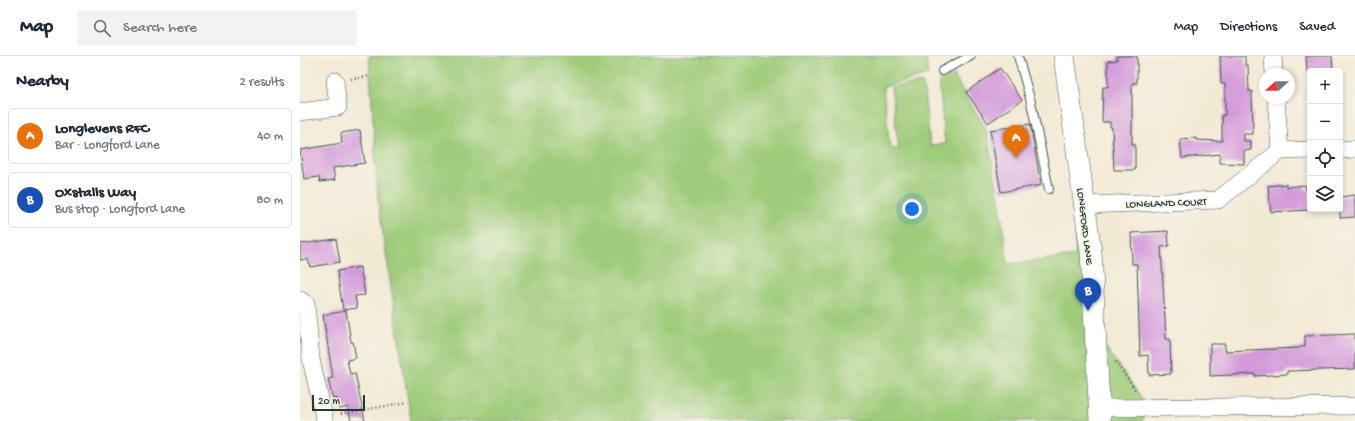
<!DOCTYPE html>
<meta charset="utf-8">
<style>
body{margin:0;font-family:"Gochi Hand",sans-serif;background:#f2f2f3;color:#1f2937}
.controls{position:absolute;right:12px;top:12px;display:grid;overflow:hidden;border-radius:4px;box-shadow:0 2px 6px #0003}
.controls button{width:36px;height:36px;display:grid;place-items:center;padding:0;border:0;border-bottom:1px solid #e0e1e3;background:#fff;color:#1f2937;font:20px sans-serif}
.compass{position:absolute;left:959px;top:12px;width:36px;height:36px;border-radius:50%;background:#fff;box-shadow:0 2px 6px #0003;rotate:249deg}
.scale{position:absolute;left:12px;bottom:10px;width:53px;box-sizing:border-box;padding-left:4px;border:2px solid #1f3d34;border-top:0;font-size:11px;line-height:14px;white-space:nowrap;color:#1f3d34;-webkit-text-stroke:3px #f7f3e8;paint-order:stroke}
.you{position:absolute;left:612px;top:153px;width:14px;height:14px;margin:-10px;border:3px solid #fff;border-radius:50%;background:#1a73e8;box-shadow:0 0 0 6px #1a73e833}
.badge{display:grid;place-items:center;width:26px;height:26px;border-radius:50%;background:#d1495b;color:#fff;font-size:13px;font-weight:700}
.pin{position:absolute;translate:-50% -33px;filter:drop-shadow(0 1px 2px #0008)}
.pin::after{content:'';position:absolute;top:21px;width:14px;height:12px;background:inherit;clip-path:polygon(0 0,100% 0,50% 100%)}
.list{margin:0;padding:0;list-style:none}
h2{display:flex;justify-content:space-between;align-items:center;height:52px;margin:0;padding:0 16px;font-size:17px}
h2 small{font-size:13px;font-weight:400;color:#747a83}
.list li{display:grid;grid-template-columns:26px 1fr auto;gap:12px;align-items:center;box-sizing:border-box;height:56px;margin:0 8px 8px;padding:0 8px;border:1px solid #e0e1e3;border-radius:4px}
.list b{display:block;font-size:15px;white-space:nowrap}
.list p{margin:0;font-size:13px;white-space:nowrap;color:#747a83}
.list em{font-size:13px;font-style:normal;color:#747a83}
.icon{flex:none;width:22px;height:22px;fill:none;stroke:currentColor;stroke-width:2;stroke-linecap:round;stroke-linejoin:round}
.map{position:relative;flex:none;width:1055px;height:365px;overflow:hidden}
header{display:flex;align-items:center;gap:24px;box-sizing:border-box;height:56px;padding:0 20px;background:#fff;border-bottom:1px solid #e0e1e3}
header strong{font-size:19px}
nav{display:flex;gap:22px;margin-inline-start:auto;font-size:14px}
.search{width:280px;height:36px;background:#f2f2f3;display:flex;align-items:center;gap:10px;box-sizing:border-box;padding:0 14px;border-radius:4px;color:#747a83;font-size:15px}
main{display:flex}
aside{flex:1;background:#fff}
.map>svg:first-child{display:block}
</style>
<header>
<strong>Map</strong>
<div class="search"><svg class="icon" aria-label="search" viewBox="0 0 24 24"><circle cx="10" cy="10" r="6"/><path d="M15 15l6 6"/></svg>Search here</div>
<nav><a>Map</a><a>Directions</a><a>Saved</a></nav>
</header>
<main>
<aside>
<h2>Nearby<small>2 results</small></h2>
<ul class="list">
<li><span class="badge" style="background:#e8710a">A</span><div><b>Longlevens RFC</b><p>Bar · Longford Lane</p></div><em>40 m</em></li>
<li><span class="badge" style="background:#1a4fb4">B</span><div><b>Oxstalls Way</b><p>Bus stop · Longford Lane</p></div><em>80 m</em></li>
</ul>
</aside>
<div class="map">
<svg width="1055" height="365" viewBox="0 0 1055 365">
<rect width="100%" height="100%" fill="#f7f3e8"/>
<filter id="ink" filterUnits="userSpaceOnUse"><feTurbulence type="fractalNoise" baseFrequency=".025" numOctaves="2"/><feDisplacementMap in="SourceGraphic" scale="8" xChannelSelector="R" yChannelSelector="G"/><feConvolveMatrix kernelMatrix="1 2 1 2 8 2 1 2 1" color-interpolation-filters="sRGB"/></filter>
<filter id="wash" filterUnits="userSpaceOnUse"><feTurbulence type="fractalNoise" baseFrequency=".012" numOctaves="4" result="noise"/><feDisplacementMap in="SourceGraphic" scale="16" xChannelSelector="R" yChannelSelector="G"/><feGaussianBlur stdDeviation="0.9" result="paint"/><feColorMatrix in="noise" values="0 0 0 0 0 0 0 0 0 0 0 0 0 0 0 0 0 1.4 0 .05"/><feComposite in="paint" operator="in"/></filter>
<g filter="url(#wash)">
<rect width="100%" height="100%" fill="#f3ead5"/>
<path fill="#9fcc7a" stroke="#5f8457" d="M69,0H626L628,19L583,31L590,92L599,93L591,31L623,27L630,89L645,88L639,25L654,20L686,73L699,142L708,208L776,200L775,184L784,149L797,279L849,352L842,365H111L78,144Z"/>
<g id="blocks">
<path fill="#d49bdb" d="M817,0H837V27H832V88H835V114H814L812,71H810V66H802L803,31H808V5L817,4Z
M920,0H945V9H948L949,35H952L953,78H944V85H951V94L944,95V108L920,107V98L882,102L880,83L896,82V84L922,85V59H925V28H921Z
M1006,0H1032L1033,15H1007Z
M700,12L722,44L688,67L666,36Z
M730,68L741,129L701,136L690,74Z
M60,74L65,107L33,112L35,124L20,126L19,121L4,123L0,94L42,87L41,77Z
M986,128V131L1005,129L1006,134H1010V154L971,156L968,130Z
M1055,139V161L1040,162V141Z
M868,175L869,190L861,191L866,283H870L871,318L849,319L848,299L840,300L837,208H832L831,177Z
M36,183L40,206L10,211L8,203L0,204V188Z
M60,211L65,239L55,240L57,252L43,254L37,215Z
M46,255L51,286H53L56,302L47,304L50,318L55,317L65,365H51L48,351L39,353L37,342L33,343L28,323L33,322L23,259Z
M1055,278V313L987,315V318L955,320V318L910,320V288H925V295L999,292L1005,290V280Z"/>
</g>
</g>
<g filter="url(#ink)">
<use href="#blocks" fill-opacity="0" stroke="#3f574c" stroke-width="1"/>
<g fill="none" stroke-linecap="round" stroke-linejoin="round">
<defs>
<path id="service" d="M718,0L731,46L749,133
M642,15L671,0"/>
<path id="minor" d="M973,0L974,18
M976,42L980,95
M0,56L38,51L35,25
M1040,94L1055,93
M784,149L918,144L980,95L1010,94
M0,244L6,248L11,303L24,361V365
M800,352L1055,350"/>
<path id="tertiary" d="M764,0L791,196L800,365"/>
</defs>
<use href="#service" stroke="#3f574c" stroke-width="10"/>
<use href="#minor" stroke="#3f574c" stroke-width="18"/>
<use href="#tertiary" stroke="#3f574c" stroke-width="22"/>
<path stroke="#3f574c" stroke-width="2.5" stroke-dasharray="1 3" stroke-linecap="butt" d="M51,23L70,20
M816,306L836,335
M41,358L108,346"/>
<use href="#service" stroke="#fff" stroke-width="8"/>
<use href="#minor" stroke="#fff" stroke-width="17"/>
<use href="#tertiary" stroke="#fff" stroke-width="21"/>
</g>
</g>
<g text-anchor="middle" stroke-width="3" stroke-linejoin="round" paint-order="stroke">
<g font-size="11" fill="#1f3d34" stroke="#f7f3e8">
<text transform="translate(866 146) rotate(-2)" y="4">LONGLAND COURT</text>
<text transform="translate(786 170) rotate(83)" y="4">LONGFORD LANE</text>
</g>
</g>
</svg>
<div class="controls">
<button>+</button>
<button>−</button>
<button><svg class="icon" aria-label="locate" viewBox="0 0 24 24"><circle cx="12" cy="12" r="6"/><path d="M12 2v4M12 18v4M2 12h4M18 12h4"/></svg></button>
<button><svg class="icon" aria-label="layers" viewBox="0 0 24 24"><path d="M12 4l9 5-9 5-9-5zM3 14l9 5 9-5"/></svg></button>
</div>
<svg class="compass" viewBox="-18 -18 36 36"><path d="M0-13l5 13h-10z" fill="#e53935"/><path d="M0 13l5-13h-10z" fill="#747a83"/></svg>
<div class="scale">20 m</div>
<div class="you"></div>
<div class="pin badge" style="left:716px;top:102px;background:#e8710a">A</div>
<div class="pin badge" style="left:788px;top:255px;background:#1a4fb4">B</div>
</div>
</main>
